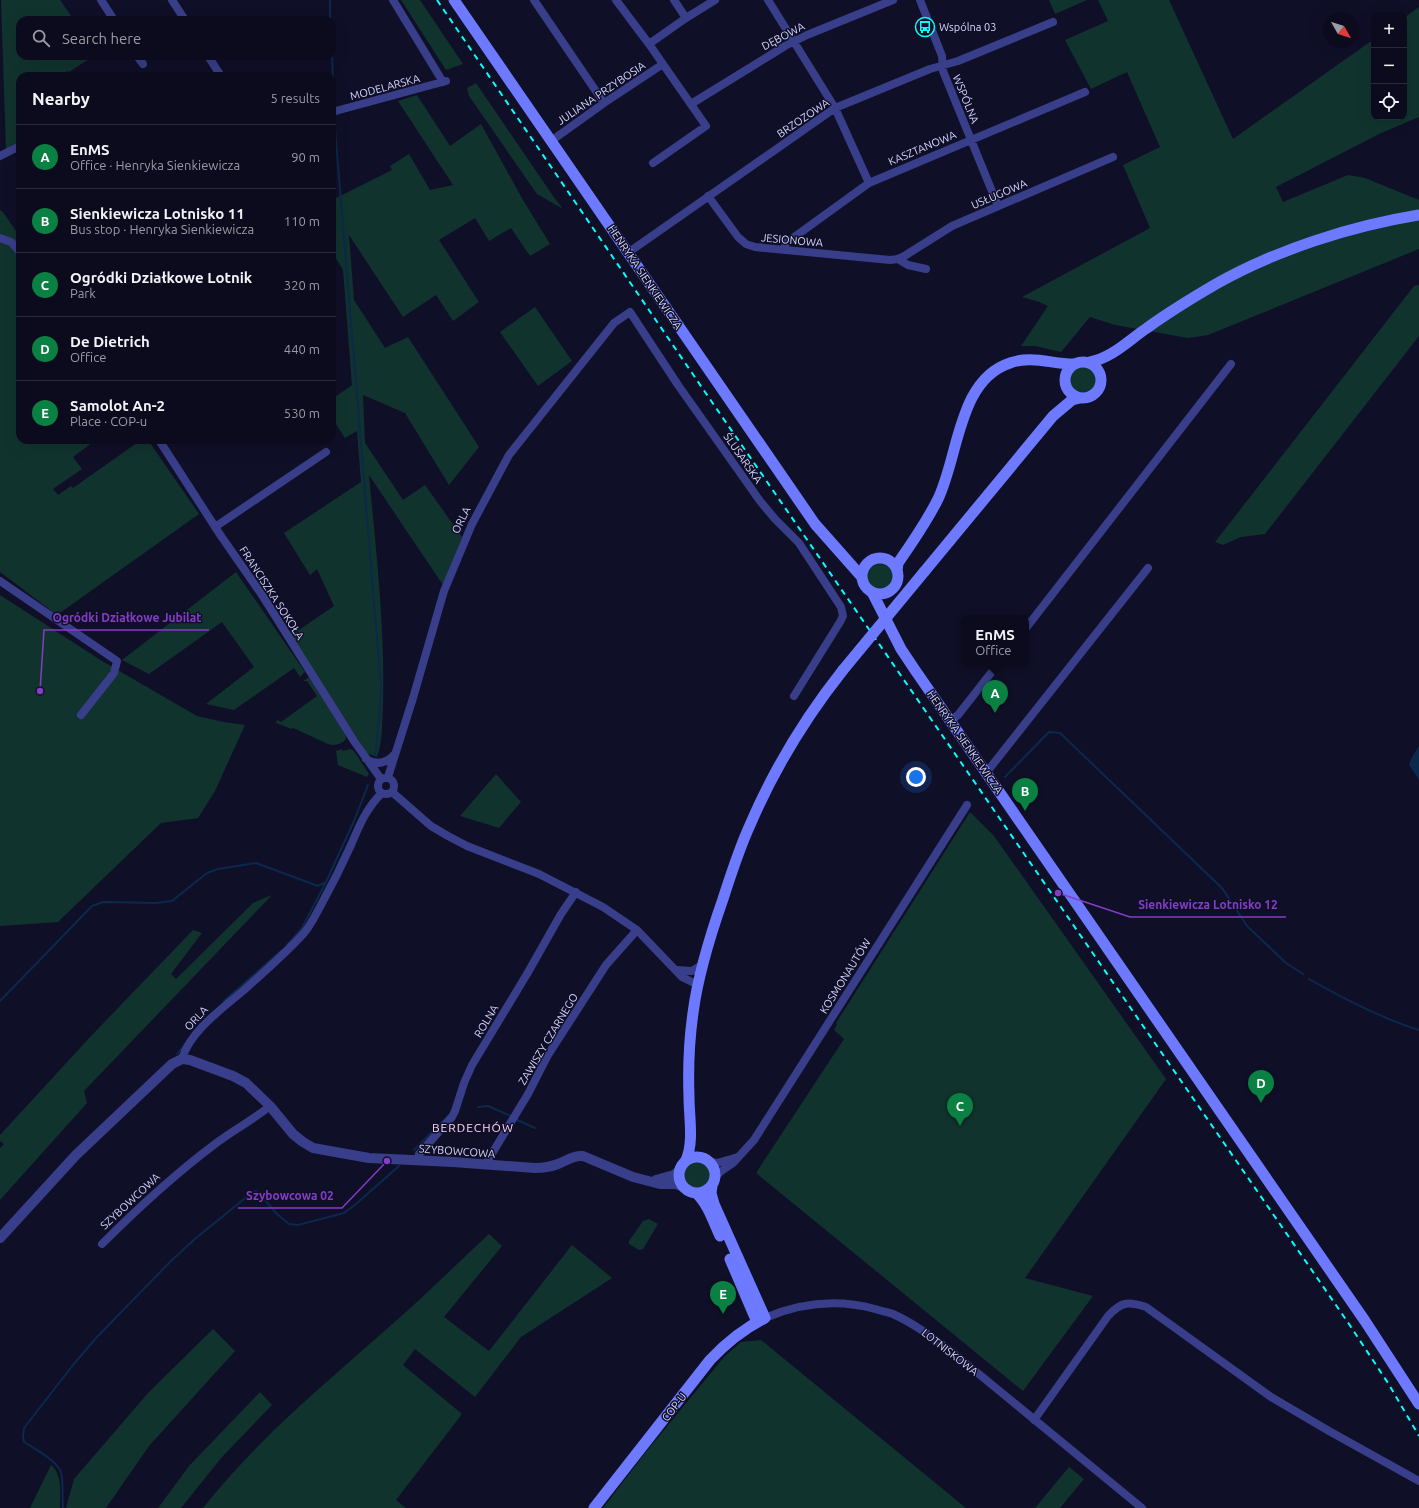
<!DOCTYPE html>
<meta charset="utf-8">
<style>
body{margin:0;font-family:Ubuntu,sans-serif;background:#151427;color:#f1f3f6}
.controls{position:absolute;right:12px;top:12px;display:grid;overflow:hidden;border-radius:8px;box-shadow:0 4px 16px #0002}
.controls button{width:36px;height:36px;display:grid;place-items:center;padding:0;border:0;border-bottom:1px solid #2c2b3c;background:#0c0b1e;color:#f1f3f6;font:20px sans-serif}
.compass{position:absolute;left:1323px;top:12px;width:36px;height:36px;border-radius:50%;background:#0c0b1e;box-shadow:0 4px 16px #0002;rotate:129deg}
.you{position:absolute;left:916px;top:777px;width:14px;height:14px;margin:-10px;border:3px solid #fff;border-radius:50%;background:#1a73e8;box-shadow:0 0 0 6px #1a73e833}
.badge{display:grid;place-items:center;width:26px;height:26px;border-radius:50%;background:#0b8043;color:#fff;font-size:13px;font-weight:700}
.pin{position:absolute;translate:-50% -33px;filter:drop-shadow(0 1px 2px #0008)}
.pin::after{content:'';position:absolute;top:21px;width:14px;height:12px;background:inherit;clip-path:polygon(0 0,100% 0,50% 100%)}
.popup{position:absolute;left:961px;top:615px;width:68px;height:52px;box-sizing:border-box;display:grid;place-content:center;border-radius:8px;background:#0c0b1e;filter:drop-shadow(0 1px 3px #0005);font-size:13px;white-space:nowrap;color:#9a9ba4}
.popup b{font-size:15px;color:#f1f3f6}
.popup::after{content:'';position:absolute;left:50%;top:100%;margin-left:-8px;border:8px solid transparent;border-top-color:#0c0b1e}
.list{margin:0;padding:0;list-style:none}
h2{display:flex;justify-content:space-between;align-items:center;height:52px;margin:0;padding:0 16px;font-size:17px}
h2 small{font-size:13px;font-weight:400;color:#9a9ba4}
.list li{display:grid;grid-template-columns:26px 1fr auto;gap:12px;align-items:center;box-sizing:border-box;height:64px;padding:0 16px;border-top:1px solid #2c2b3c}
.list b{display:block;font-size:15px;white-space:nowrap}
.list p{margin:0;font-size:13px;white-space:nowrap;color:#9a9ba4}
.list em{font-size:13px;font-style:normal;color:#9a9ba4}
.icon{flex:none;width:22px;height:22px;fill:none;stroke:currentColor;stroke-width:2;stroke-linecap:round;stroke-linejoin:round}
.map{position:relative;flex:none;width:1419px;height:1508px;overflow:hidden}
.search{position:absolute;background:#0c0b1e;box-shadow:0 4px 16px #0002;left:16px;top:16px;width:320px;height:44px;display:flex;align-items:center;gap:10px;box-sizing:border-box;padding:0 14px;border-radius:12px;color:#9a9ba4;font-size:15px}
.panel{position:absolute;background:#0c0b1e;box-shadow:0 4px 16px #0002;left:16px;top:72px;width:320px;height:372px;border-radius:12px}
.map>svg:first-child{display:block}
</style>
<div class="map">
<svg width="1419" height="1508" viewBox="0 0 1419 1508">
<rect width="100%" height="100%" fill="#100f28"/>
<path fill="#11332e" d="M1,0H60L74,20H20V56H94L69,72L68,71L61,76H20V143L6,150Z
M401,0H420L463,64L446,70Z
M1049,0H1087L1055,14Z
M1098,0H1169L1233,139L1374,39V117H1404V18L1419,7V117L1379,134L1276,187L1283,202L1348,175L1365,178L1419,200V249L1208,335L1188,338L1115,325L1090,317L1061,352L1035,346H1021L1048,306L1039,302L1022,297L1150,228L1123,165L1160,147L1127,72L1091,89L1065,40L1108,21Z
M476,83L553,196L563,209L537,194L469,96L467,88Z
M417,95L450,146L481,124L523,200L550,244L530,256L511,228L489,241L475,218L439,240L479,302L453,321L436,295L403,317L349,235L354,300L385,348L408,337L479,447L449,485L405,413L363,395L365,443L403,500L425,485L462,537L443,585L369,475C376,550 385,627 383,703C382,720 383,740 377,757L369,754L368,755L288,632L290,630L293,634L334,606L317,569L310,575L284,533L361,482L357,431L345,438L332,418V399L352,385L343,270L332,252V200L392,170L390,166L409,154L430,190L453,185L398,101Z
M0,210L3,212L20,237V440H96L73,457L82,469L53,489L58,495L71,486L73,488L141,440H148L199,514L57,615L0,572Z
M1419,285V336L1265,534L1241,537L1223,545L1215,542L1414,286Z
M535,307L572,361L538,386L500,332Z
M1070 380a13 13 0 1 1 26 0a13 13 0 1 1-26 0Z
M867 577a13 13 0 1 1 26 0a13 13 0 1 1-26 0Z
M236,572L305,672L300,677L294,668L234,710L206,704L254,667L222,622L149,674L122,660Z
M0,595L102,661L197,716L224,722L245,725L215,791L198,818L161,823L58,922L0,926Z
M309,677L345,734L346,739C341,745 334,746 328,744L293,728L292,729L276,723L277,720L281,722L317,696L307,681H303Z
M342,749L343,751L350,749L354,751L369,774L367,777L338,765L336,751Z
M496,774L521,802L499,828L460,816Z
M970,812L994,836L1166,1079L1025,1278L1093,1296L1023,1391L756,1173L844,1039L834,1030L837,1025L836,1023Z
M272,895L84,1091L87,1103L0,1200V1148L4,1144L0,1141V1135L92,1035L193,930L202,933L171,974L176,979L253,903Z
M684 1175a13 13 0 1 1 26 0a13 13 0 1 1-26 0Z
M649,1219L658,1224L643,1249L639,1250L629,1244V1241L643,1221Z
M489,1234L502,1246L444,1317L489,1351L572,1245L612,1278L521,1337L475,1397L415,1349L403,1365L462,1414L396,1500L406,1508H203C265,1429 345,1368 418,1301C442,1279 465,1256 489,1234Z
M213,1329L235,1351L149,1446L106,1508H66L74,1479L148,1393Z
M761,1340L966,1508H603L646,1452L724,1357L741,1342Z
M260,1392L272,1405L222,1457L181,1508H158L189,1466Z
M51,1465C63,1475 60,1494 60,1508H30Z
M1069,1467L1084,1479L1060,1508H1035Z"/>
<path fill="#0a294c" d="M1419,746V780L1409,765L1412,757Z"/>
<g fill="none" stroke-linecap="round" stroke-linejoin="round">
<path stroke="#0a294c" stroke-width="2" d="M330,0V20
M332,56L334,107
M334,117L381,686L379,721L375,756
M1005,777L1049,732L1060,733L1222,888L1247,926L1286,963L1303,974
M287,945L302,928L326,882L354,821L368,785
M1309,979C1344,999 1380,1018 1419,1030
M0,1001L92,906L103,902L156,903L172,901L207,873L218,869L256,863L318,886L326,882
M224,1001L282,950
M177,1054L185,1044
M478,1107L488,1106L511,1116
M515,1119L535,1128
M414,1150L450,1114
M63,1508C62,1499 64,1477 60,1470C54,1459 35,1449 24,1442L23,1437L24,1428L73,1365L96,1338L171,1261L196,1238L249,1195L255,1191L259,1193L276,1213L289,1224L298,1225L344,1213L356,1204L399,1166"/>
<path stroke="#383e89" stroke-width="8" d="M101,0L114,20
M172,0L185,20
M393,0L443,82
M534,0L604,103
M616,0L649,44L706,126L653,163
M674,0L686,18
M768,0L835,108L869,183
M920,0L942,56L943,71L998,206
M649,44L686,18L715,0
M137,56L143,64
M208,56L221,76
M691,104L785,46L807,35L893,0
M332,112L446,81
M551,141L604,103L663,64
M0,156L20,146
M708,196L738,237L746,244L755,247L890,260L898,259L906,255L952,226L1113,157
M0,238L11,242L20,252
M784,250L786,243L869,183L1085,92
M629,252L835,108L930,69L958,61L1053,22
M898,259L908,265L926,269
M159,440L221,536L262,595L354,741L381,779
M215,527L326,452
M0,581L117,661L114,673L81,715
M1026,628L1231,364
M950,721L958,715L998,664
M366,759C377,766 387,763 395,754
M986,773L1148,568
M388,777L413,698L444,591L472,524L509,455L614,323L630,312L678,385L760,501L775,519L799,543L841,607L843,616L840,622L794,696
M378 786a8 8 0 1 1 16 0a8 8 0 1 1-16 0Z
M392,792L431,826L448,836L467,846L539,874L603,907L637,930L682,977L694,983L698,987
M677,970L692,971L702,965
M182,1059C190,1031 223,1008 244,990C264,972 286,953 304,933C311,925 316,914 321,905C332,885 342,865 351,845C359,826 367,807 382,793
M417,1160L419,1154L452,1117L455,1111L464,1083L472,1065L527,974L561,914L576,892
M710,1162L717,1163L738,1157
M485,1165L528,1094L548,1055L606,965L637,930
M715,1178L720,1172L733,1163L754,1140L967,805
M102,1244C138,1208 175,1174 215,1144C233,1130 253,1120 270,1106
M765,1318C800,1303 838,1299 875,1309C881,1311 888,1312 893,1314C915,1324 933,1338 952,1352L1142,1508
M1034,1420L1108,1316C1121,1302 1127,1301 1146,1307L1271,1397L1329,1431L1419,1481"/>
<path stroke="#383e89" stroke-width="10" d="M656,1180L674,1175L679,1171
M0,1238L76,1155L172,1064L182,1059L190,1060L233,1076L246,1083L270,1106L293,1134L303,1142L313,1148L369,1158L453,1162L535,1168C543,1168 550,1167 558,1164C566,1161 573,1155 583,1156L633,1177L660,1184H676L683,1187"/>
<path stroke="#6d7aff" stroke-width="11" d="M454,0L815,524L861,576
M1065 380a18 18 0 1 1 36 0a18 18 0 1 1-36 0Z
M1090,362C1112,358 1129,340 1147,328C1169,312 1192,298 1216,284C1276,250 1351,226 1419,215
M862 576a18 18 0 1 1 36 0a18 18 0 1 1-36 0Z
M897,571L898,563C912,543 927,521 938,499C959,455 958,380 1010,363C1031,355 1052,364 1073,364
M924,572L1053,416L1072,400L1080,398
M873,594L901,649L915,670L1365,1321L1419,1404
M679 1175a18 18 0 1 1 36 0a18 18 0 1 1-36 0Z
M686,1160C694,1143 689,1116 689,1097C688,1069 689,1041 693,1013C698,974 710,936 723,899C731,874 739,849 750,825C774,769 805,718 843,670
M696,1193C708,1204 713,1221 720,1236
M730,1259L757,1322
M594,1508L710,1360C726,1343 743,1329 765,1318L714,1204L711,1193L712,1186"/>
<path stroke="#02fffc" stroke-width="2" stroke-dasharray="6 5" stroke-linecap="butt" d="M437,0L705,392L1349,1324L1388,1383L1419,1436"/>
<path stroke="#6d7aff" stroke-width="11" d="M843,670L924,572"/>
</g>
<defs>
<symbol id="bus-ring" viewBox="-11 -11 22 22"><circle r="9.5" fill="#100f28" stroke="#02fffc" stroke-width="1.5"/><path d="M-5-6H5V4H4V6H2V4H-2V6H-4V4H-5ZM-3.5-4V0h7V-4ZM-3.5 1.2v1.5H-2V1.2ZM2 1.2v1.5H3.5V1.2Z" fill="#02fffc"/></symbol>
</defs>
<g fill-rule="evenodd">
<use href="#bus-ring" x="914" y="16" width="22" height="22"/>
</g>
<g text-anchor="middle" stroke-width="3" stroke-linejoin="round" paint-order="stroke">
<g font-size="11" fill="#d6d6ff" stroke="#100f28" text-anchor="start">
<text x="939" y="31">Wspólna 03</text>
</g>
<g font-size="11" fill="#d6d6ff" stroke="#100f28">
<text transform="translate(783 36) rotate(-28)" y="4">DĘBOWA</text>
<text transform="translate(385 87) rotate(-15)" y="4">MODELARSKA</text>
<text transform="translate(601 93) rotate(-34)" y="4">JULIANA PRZYBOSIA</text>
<text transform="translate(966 99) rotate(68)" y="4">WSPÓLNA</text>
<text transform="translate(803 118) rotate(-34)" y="4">BRZOZOWA</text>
<text transform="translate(922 148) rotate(-23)" y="4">KASZTANOWA</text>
<text transform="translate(999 194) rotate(-23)" y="4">USŁUGOWA</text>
<text transform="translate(792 240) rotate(5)" y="4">JESIONOWA</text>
<text transform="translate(645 277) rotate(56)" y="4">HENRYKA SIENKIEWICZA</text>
<text transform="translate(743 458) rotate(55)" y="4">ŚLUSARSKA</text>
<text transform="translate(461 520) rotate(-64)" y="4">ORLA</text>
<text transform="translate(272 593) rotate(57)" y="4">FRANCISZKA SOKOŁA</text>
<text transform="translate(965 742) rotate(55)" y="4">HENRYKA SIENKIEWICZA</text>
<text transform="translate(845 976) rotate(-58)" y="4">KOSMONAUTÓW</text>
<text transform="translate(196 1018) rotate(-47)" y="4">ORLA</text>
<text transform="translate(486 1021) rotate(-59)" y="4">ROLNA</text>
<text transform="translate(548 1039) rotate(-59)" y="4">ZAWISZY CZARNEGO</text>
<text transform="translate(457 1151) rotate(4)" y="4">SZYBOWCOWA</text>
<text transform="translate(130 1201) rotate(-43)" y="4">SZYBOWCOWA</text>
<text transform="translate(950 1352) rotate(38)" y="4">LOTNISKOWA</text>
<text transform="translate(674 1407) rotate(-52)" y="4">COP-U</text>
</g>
<g font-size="12" letter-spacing="1" fill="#ffd8f5" stroke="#100f28">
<text x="473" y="1132">BERDECHÓW</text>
</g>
</g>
<path fill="none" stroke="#843dc5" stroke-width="1.5" d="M40 691L44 630H209M1058 893L1130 917H1286M387 1161L342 1208H238"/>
<g fill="#843dc5" stroke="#100f28" stroke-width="1.5">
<circle cx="40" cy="691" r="4"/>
<circle cx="1058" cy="893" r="4"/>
<circle cx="387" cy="1161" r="4"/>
</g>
<g font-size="12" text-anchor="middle" font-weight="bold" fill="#843dc5" stroke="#100f28" stroke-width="3" stroke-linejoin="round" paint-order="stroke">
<text x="127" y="622">Ogródki Działkowe Jubilat</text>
<text x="1208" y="909">Sienkiewicza Lotnisko 12</text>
<text x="290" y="1200">Szybowcowa 02</text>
</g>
</svg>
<div class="controls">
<button>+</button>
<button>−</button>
<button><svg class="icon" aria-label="locate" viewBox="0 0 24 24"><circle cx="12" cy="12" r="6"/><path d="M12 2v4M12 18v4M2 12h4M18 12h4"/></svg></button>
</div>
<svg class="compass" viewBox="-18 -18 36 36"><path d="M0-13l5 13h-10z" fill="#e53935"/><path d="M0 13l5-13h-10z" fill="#9a9ba4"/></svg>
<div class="you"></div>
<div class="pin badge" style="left:995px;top:713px">A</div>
<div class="popup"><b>EnMS</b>Office</div>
<div class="pin badge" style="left:1025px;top:811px">B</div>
<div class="pin badge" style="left:960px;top:1126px">C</div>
<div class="pin badge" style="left:1261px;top:1103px">D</div>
<div class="pin badge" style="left:723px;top:1314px">E</div>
<div class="search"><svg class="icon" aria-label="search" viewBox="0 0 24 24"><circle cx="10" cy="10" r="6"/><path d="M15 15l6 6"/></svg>Search here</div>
<section class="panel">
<h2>Nearby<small>5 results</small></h2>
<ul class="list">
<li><span class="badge">A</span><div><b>EnMS</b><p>Office · Henryka Sienkiewicza</p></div><em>90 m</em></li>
<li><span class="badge">B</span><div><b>Sienkiewicza Lotnisko 11</b><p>Bus stop · Henryka Sienkiewicza</p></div><em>110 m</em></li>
<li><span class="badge">C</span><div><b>Ogródki Działkowe Lotnik</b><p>Park</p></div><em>320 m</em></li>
<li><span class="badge">D</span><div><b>De Dietrich</b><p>Office</p></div><em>440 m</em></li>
<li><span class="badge">E</span><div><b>Samolot An-2</b><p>Place · COP-u</p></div><em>530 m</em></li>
</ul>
</section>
</div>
